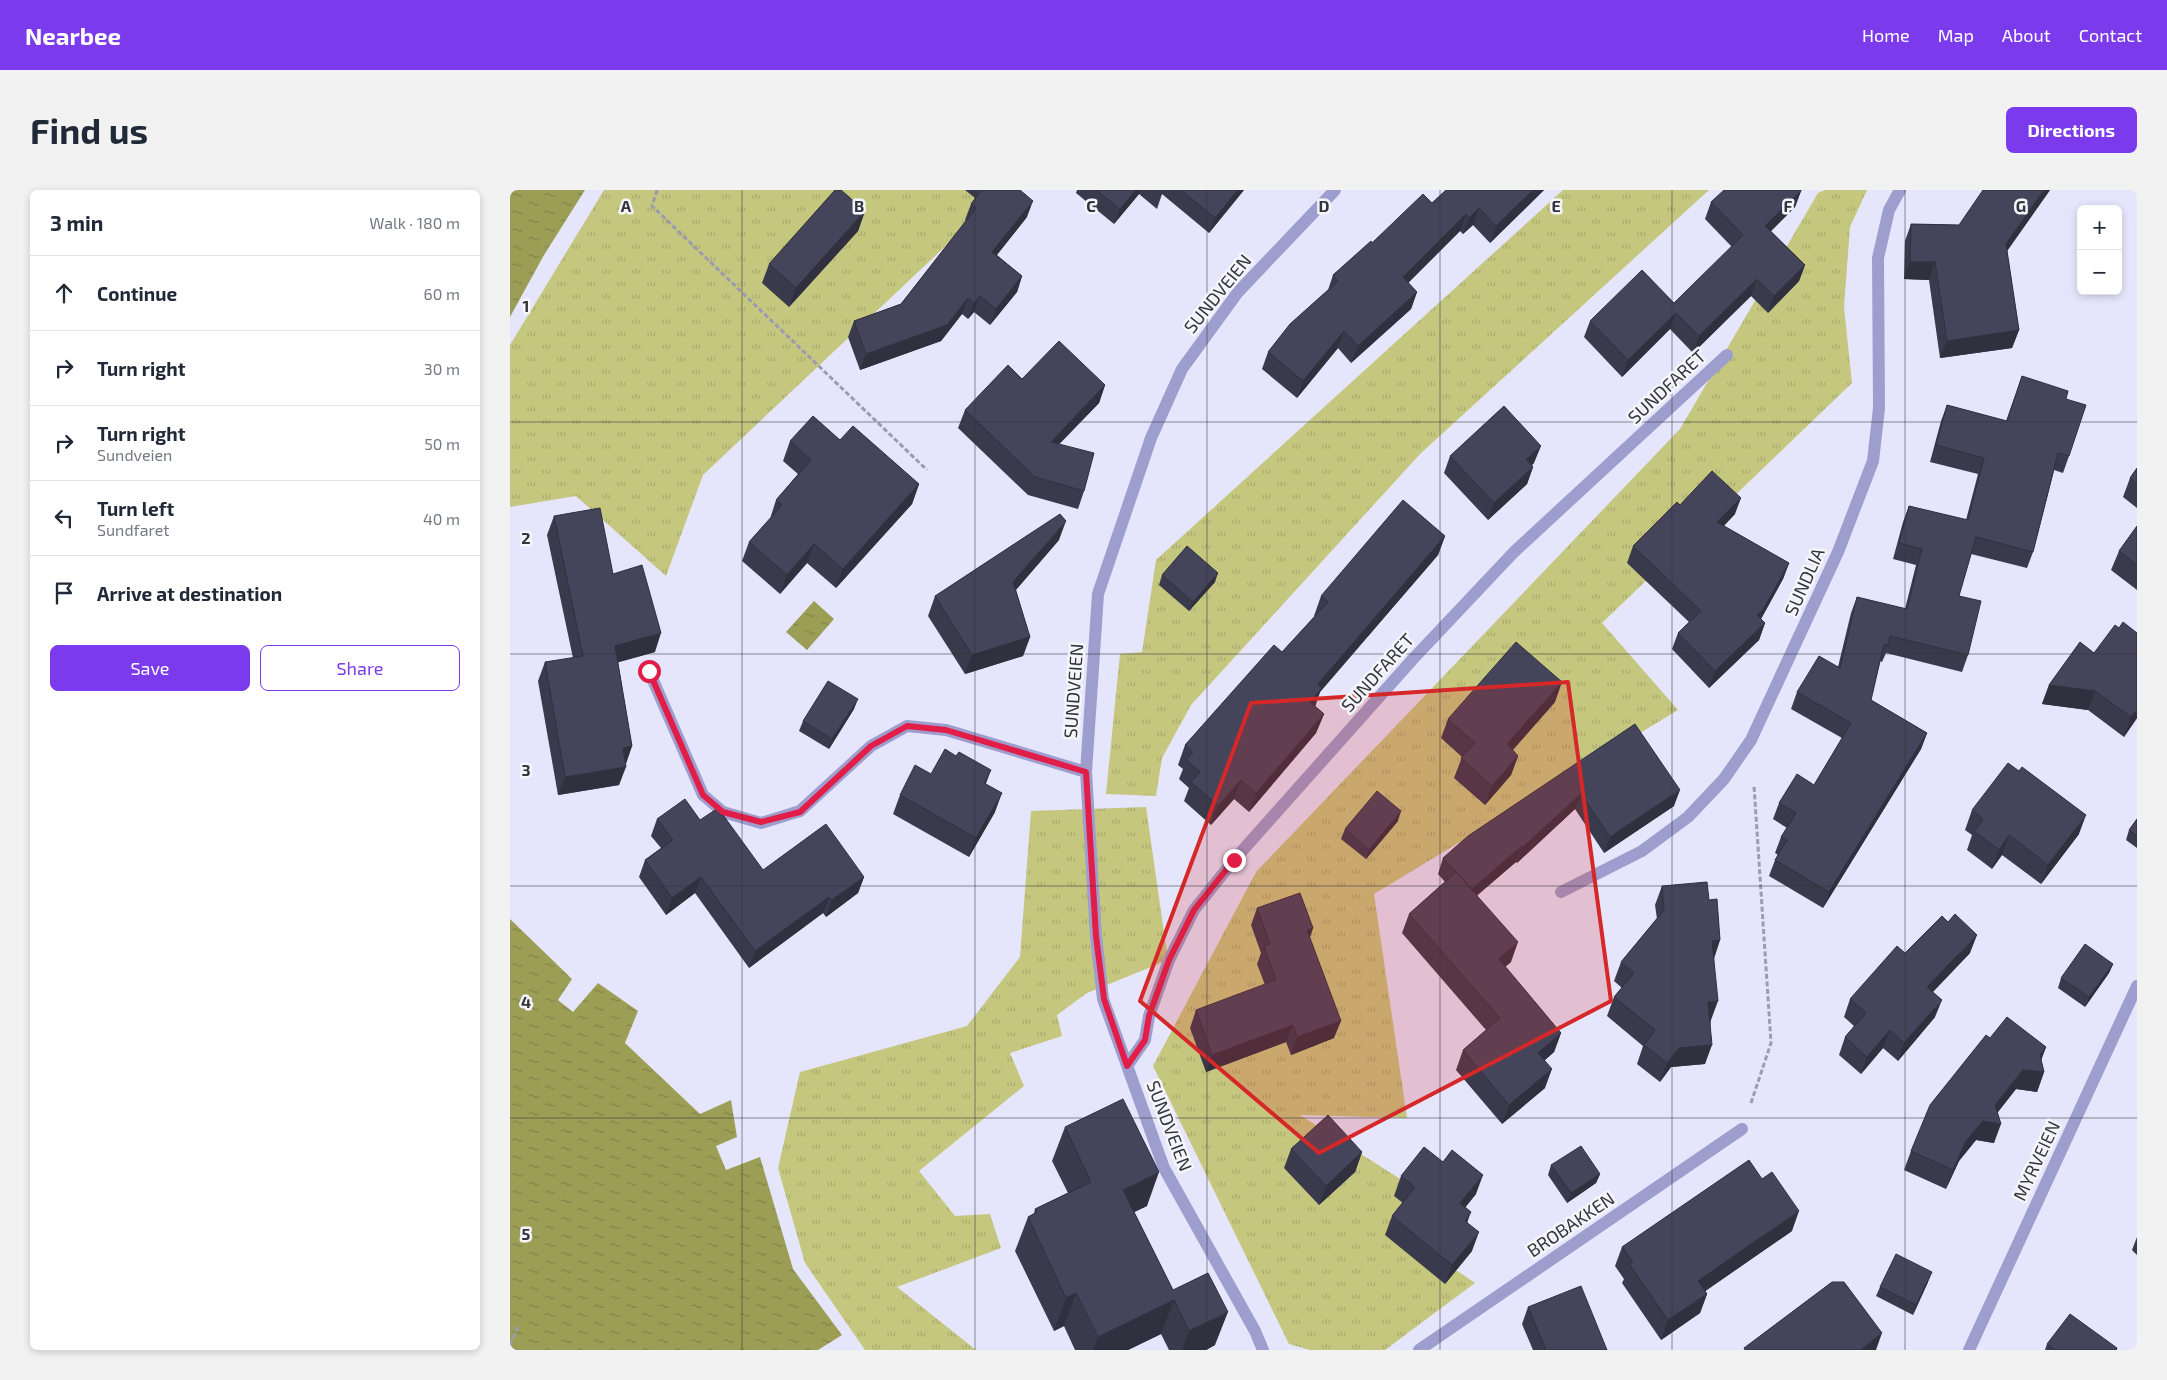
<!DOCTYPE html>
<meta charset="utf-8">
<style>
body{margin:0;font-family:"Exo 2",sans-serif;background:#f2f2f3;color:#1f2937}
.controls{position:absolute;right:15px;top:15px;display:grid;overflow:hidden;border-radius:8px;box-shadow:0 2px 8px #0003}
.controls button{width:45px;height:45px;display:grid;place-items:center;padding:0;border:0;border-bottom:1px solid #e0e1e3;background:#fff;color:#1f2937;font:25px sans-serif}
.stop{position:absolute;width:15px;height:15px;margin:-11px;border:4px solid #e11d48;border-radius:50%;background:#fff}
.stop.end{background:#e11d48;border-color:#fff;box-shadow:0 1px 5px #0008}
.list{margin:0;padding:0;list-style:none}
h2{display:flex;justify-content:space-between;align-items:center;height:65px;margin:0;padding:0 20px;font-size:21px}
h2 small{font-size:16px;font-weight:400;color:#747a83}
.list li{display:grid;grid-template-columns:32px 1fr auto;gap:15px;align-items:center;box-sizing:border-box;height:75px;padding:0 20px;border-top:1px solid #e0e1e3}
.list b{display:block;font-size:19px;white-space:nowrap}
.list p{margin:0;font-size:16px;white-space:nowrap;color:#747a83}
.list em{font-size:16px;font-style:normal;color:#747a83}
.actions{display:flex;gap:10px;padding:15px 20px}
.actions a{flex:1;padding:11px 0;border:1px solid #7c3aed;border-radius:8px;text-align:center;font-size:18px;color:#7c3aed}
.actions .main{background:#7c3aed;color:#fff}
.icon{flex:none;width:28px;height:28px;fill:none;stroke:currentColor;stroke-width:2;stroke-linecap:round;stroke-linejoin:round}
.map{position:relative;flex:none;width:1627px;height:1160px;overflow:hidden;border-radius:8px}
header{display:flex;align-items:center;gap:30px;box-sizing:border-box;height:70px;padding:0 25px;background:#7c3aed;color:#fff}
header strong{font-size:24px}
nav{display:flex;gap:28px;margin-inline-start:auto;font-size:18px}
.intro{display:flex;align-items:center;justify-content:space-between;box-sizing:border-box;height:120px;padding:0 30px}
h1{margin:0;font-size:35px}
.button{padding:12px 22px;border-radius:8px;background:#7c3aed;color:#fff;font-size:18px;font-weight:700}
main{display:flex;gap:30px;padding:0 30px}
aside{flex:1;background:#fff;border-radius:8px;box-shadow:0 2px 8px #0003}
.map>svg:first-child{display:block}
</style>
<header>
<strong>Nearbee</strong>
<nav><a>Home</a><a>Map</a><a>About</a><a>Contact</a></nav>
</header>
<div class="intro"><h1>Find us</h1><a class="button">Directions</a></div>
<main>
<aside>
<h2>3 min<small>Walk · 180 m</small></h2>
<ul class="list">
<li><svg class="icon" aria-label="ahead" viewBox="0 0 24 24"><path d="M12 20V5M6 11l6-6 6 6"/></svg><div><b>Continue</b></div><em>60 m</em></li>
<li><svg class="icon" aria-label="right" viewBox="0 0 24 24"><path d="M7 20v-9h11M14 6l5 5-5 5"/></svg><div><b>Turn right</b></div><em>30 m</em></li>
<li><svg class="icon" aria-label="right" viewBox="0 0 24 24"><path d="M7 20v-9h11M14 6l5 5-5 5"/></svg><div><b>Turn right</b><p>Sundveien</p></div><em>50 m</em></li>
<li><svg class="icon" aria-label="left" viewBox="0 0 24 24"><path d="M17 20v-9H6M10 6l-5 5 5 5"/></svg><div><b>Turn left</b><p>Sundfaret</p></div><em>40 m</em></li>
<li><svg class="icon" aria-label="arrive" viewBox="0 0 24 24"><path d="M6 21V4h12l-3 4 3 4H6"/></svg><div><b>Arrive at destination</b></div></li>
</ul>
<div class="actions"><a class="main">Save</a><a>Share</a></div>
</aside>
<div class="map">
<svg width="1627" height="1160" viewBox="0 0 1627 1160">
<defs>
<pattern id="grass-tufts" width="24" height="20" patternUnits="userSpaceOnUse" patternTransform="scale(1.25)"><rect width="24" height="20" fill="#c6c77f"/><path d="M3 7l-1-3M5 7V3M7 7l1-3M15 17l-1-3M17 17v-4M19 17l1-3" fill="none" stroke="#abab6f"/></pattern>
<pattern id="water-ripples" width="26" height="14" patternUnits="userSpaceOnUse" patternTransform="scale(1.25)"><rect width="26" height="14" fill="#9d9e56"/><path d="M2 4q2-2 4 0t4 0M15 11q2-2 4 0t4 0" fill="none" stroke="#818148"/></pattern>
</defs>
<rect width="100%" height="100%" fill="#e5e6fc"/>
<path fill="url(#grass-tufts)" d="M94,0H495L193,285L156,386L66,306L0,317V155Z
M1053,0H1199L910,264L681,515L652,568L646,606L596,604L610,464L632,462L646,370Z
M1315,0H1357L1340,37L1334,117L1342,193L1092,433L1168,520L864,704L897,928L790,925L898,994L921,1063L965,1093L875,1160H800L779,1154L643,876L746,682L1170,239L1308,3Z
M636,617L658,770L577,803L547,825L552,846L500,863L514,896L409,981L445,1026L480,1024L491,1058L387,1097L466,1160H355L295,1073L268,978L290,882L457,836L510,767L521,621Z"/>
<path fill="url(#water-ripples)" d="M0,0H75L34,65L0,127Z
M304,411L324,429L297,460L276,442Z
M0,729L62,789L48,810L63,822L88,793L128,821L115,853L190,924L221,910L227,947L206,956L216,980L250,967L283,1079L332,1145L308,1160H0Z"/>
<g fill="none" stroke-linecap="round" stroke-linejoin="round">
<path stroke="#9b9cad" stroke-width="3" stroke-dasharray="5 2.5" stroke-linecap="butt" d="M147,0L142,16L417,280
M1241,913L1261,853L1244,596
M0,1155L9,1134"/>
<path stroke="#9d9ece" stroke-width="12" d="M139,481L193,605L213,622L251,633L290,621L361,556L397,536L436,540L576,582
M1051,702L1132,661L1178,627L1214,589L1241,550L1328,362L1363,271L1369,218L1368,68L1379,20L1390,0
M617,876L635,850L639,826L659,770L684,720L724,670L902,470L1004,362L1217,165
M753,1160L745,1141L654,978L593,809L586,746L576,582L588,404L641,248L672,179L728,102L825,0
M909,1160L1232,939
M1459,1160L1627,796"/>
</g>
<path fill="#3a3a4d" d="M455,0H510L517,27L487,65L512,86L507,102L480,135L464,122L458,129L452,124L431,151L350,180L338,147L344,131L391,114L456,31L455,30L461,14L465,8Z
M567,0H734L699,43L652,4L647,19L629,4L604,34L566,3Z
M936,0H1034L980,53L963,35L953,44L950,41L898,93L907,102L901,119L841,173L828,158L787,208L752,179L758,162L818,100L823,85L862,53L922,13Z
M1540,0L1497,61L1509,140L1502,158L1430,168L1419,90L1394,89L1395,51L1401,34L1449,35Z
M1291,1L1285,17L1261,41L1295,75L1289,91L1258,123L1241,106L1183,163L1160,139L1112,187L1074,147L1080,131L1164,113L1222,57L1195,29L1201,12Z
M355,21L348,41L279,117L252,93L259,74Z
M1512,186L1556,209L1559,266L1553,283L1544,280L1523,362L1517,378L1461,364L1449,406L1458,465L1452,482L1376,463L1372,472L1370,471L1361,510L1417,543L1411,559L1313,718L1259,686L1265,670L1268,665L1265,663L1271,647L1277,638L1263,629L1269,613L1304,595L1332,548L1281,519L1287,502L1328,477L1341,423L1347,407L1395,419L1406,375L1383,369L1393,332L1399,316L1456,330L1468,284L1420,272L1431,231L1437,215L1496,231Z
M512,189L595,195L589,213L549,254L574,301L568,319L518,305L448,238L455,220Z
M330,250L409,294L402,314L326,398L297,373L270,404L232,371L239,352L260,329L266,310L288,284L273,271L280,251Z
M940,266L1024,273L1022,275L1023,277L1017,294L978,330L934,283Z
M1627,278V318L1613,307L1620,288Z
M1170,315L1225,324L1214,336L1279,373L1273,389L1251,429L1255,433L1249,450L1199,498L1162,459L1168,443L1179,432L1117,373L1123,356Z
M44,326L103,384L145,462L108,472L122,556L109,595L48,605L28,491L35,472L63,468L37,345Z
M1627,336V400L1601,380L1609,361Z
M935,346L928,365L810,502L805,516L814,524L806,543L739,622L724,609L701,635L674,611L679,598L669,589L673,579L668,575L675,555L772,462L805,426H804L811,406Z
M549,350L506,400L520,447L513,466L455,484L418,426L425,406Z
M652,385L705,392L679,421L649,395Z
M1570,452L1627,528L1614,547L1578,520L1532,514L1539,495Z
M1045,512L1003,560L1008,566L1001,585L975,615L944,588L952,567L931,548L938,529Z
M344,519L319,559L289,541L293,531Z
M1125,534L1164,616L1094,663L1065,619L1007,673L1006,672L967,705L1001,772L995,777L1051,843L1044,862L1035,870V898L992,934L946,880L953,860L976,840L892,743L899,724L935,692L928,684L933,668Z
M421,584L476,594L485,622L459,667L383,624L390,605Z
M1462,620L1569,644L1531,694L1492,665L1482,679L1457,660L1462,645L1455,640Z
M147,629L190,630L253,680L354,687L348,703L316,727L313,723L239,778L185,703L156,725L129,687L135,670L151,658L141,646Z
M1627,629V658L1616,650L1619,640Z
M888,631L856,669L831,649L835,639Z
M1152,696L1199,710L1210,750L1204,769L1201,830L1195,874L1161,877L1150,892L1127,874L1133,856L1097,826L1104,807L1112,798L1104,791L1111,772L1147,729L1145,715Z
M747,718L803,738L800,747L824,848L781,865L776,852L696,882L680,838L686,820L755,795L747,774L751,763L741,735Z
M1395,763H1460L1423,802L1425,827L1388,871L1373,858L1351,884L1329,865L1335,847L1344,836L1334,827L1340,809Z
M1603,774L1599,783L1575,817L1548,798L1551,788Z
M1480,848L1536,857L1531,870L1534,882L1527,902L1506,899L1488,922L1484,953L1466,950L1449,971L1436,999L1394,980L1401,961Z
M555,937L637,1016L624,1022L663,1100L705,1155L696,1160H659L651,1144L618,1160H565L554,1136L544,1141L505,1061L518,1027L524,1024L525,1019L558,1003L542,971Z
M781,959L852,962L845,982L809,1015L774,978Z
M1041,975L1090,984L1086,993L1057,1013L1038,985Z
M891,986L966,1004L955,1017L962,1061L935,1094L875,1045L882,1026L893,1013L884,1006Z
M1282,1041L1195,1101L1197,1104L1190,1123L1151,1150L1112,1093L1114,1089L1105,1076L1112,1057Z
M1627,1047V1065L1622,1060Z
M1418,1092L1403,1125L1366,1106L1370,1097Z
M1018,1117L1097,1160H1023L1012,1134Z
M1537,1154L1607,1158V1160H1535Z"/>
<path fill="#30303f" d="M626,0H631L629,4L604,34L610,19Z
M728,0H734L699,43L705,28Z
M1023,0H1034L980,53L986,36Z
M1534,0H1540L1490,71L1496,54Z
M1291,1L1285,17L1249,53L1255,36Z
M523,11L517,27L476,78L482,62Z
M969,18L963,35L953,44L959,28Z
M355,21L348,41L279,117L286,98Z
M956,24L950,41L887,104L893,87Z
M1400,72H1425L1419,90L1394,89Z
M1295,75L1289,91L1258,123L1264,106Z
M512,86L507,102L480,135L486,119Z
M1247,89L1241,106L1183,163L1189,146Z
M907,102L901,119L841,173L848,156Z
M470,106L464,122L458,129L464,113Z
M458,108L452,124L431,151L350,180L356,164Z
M1166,123L1160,139L1112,187L1118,170Z
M1509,140L1502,158L1430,168L1437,151Z
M834,141L828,158L787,208L793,191Z
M595,195L589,213L534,270L541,252Z
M1031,256L1024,273L1010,287L1016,269Z
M1023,277L1017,294L978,330L984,313Z
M409,294L402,314L326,398L333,379Z
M1231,308L1225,324L1201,348L1207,332Z
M556,331L549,350L496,411L503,392Z
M935,346L928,365L810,502L805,517L800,512L808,494Z
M304,354L297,373L270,404L277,385Z
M1279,373L1273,389L1247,436V425Z
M708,383L705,392L679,421L683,412Z
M1255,433L1249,450L1199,498L1205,481Z
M151,443L145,462L99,475L105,456Z
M520,447L513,466L455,484L462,465Z
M1052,492L1045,512L990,573L997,554Z
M1539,495L1585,501L1578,520L1532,514Z
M348,509L344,519L319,559L322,549Z
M1627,519V528L1614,547L1621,527Z
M814,524L806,543L739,622L746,603Z
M1417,543L1411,559L1313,718L1319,702Z
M122,556L115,575L113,558Z
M1008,566L1001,585L975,615L982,596Z
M116,577L109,595L48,605L55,587Z
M481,580L474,599V593Z
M731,590L724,609L701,635L708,616Z
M1170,600L1164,616L1094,663L1100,647Z
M492,603L485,622L459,667L466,648Z
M1071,604L1065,619L1007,673L1013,657Z
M891,621L888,631L856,669L859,660Z
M1576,625L1569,644L1531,694L1538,675Z
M1499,645L1492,665L1482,679L1489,660Z
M1012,656L1006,672L955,716L961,700Z
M191,687L185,703L156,725L162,708Z
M354,687L348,703L316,727L322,710Z
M319,707L313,723L239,778L245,761Z
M803,738L797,755V740Z
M1467,745L1460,763L1411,814L1417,797Z
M1210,750L1203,769L1202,751Z
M1008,752L1001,772L982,788L989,769Z
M1603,774L1599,783L1575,817L1579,807Z
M1432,810L1425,827L1388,871L1394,853Z
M1208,811L1201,830L1191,831L1198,812Z
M831,831L824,848L781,865L787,847Z
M783,835L776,852L696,882L702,865Z
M1380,840L1373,858L1351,884L1357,867Z
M1051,843L1044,862L1021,882L1028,863Z
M1202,855L1195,874L1161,877L1150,892L1157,873L1169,858Z
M1536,857L1529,876L1534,882L1527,902L1506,899L1480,932L1491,934L1484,953L1466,950L1449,971L1436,999L1443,980L1456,951L1513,880L1530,865Z
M1042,879L1035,898L992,934L999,915Z
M852,962L845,982L809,1015L816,996Z
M649,982L637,1016L601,1033L613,1000Z
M1090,984L1086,993L1057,1013L1061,1003Z
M973,985L966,1004L943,1033L950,1013Z
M1289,1021L1282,1041L1181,1111L1188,1091Z
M961,1022L954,1041L955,1031Z
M969,1042L962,1061L935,1094L942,1075Z
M1422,1082L1418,1092L1403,1125L1406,1115Z
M566,1103L554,1136L544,1141L556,1108Z
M1197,1104L1190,1123L1151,1150L1158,1130Z
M664,1110L651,1144L618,1160H583L588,1147Z
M718,1122L705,1155L696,1160H672L679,1141Z
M1372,1143L1366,1160H1350Z"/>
<path fill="#44445a" stroke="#30303f" d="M325,0H331L355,21L286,98L259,74Z
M472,0H510L523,11L482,62L512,86L486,119L470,106L464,113L458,108L437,135L356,164L344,131L391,114L466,18L461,14Z
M586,0H626L610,19Z
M647,0H652V4Z
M671,0H728L705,28Z
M936,0H1023L986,36L969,18L959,28L956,24L893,87L907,102L848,156L834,141L793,191L758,162L780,134L828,91L823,85L861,51L862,53L913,4L922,13Z
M1214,0H1291V1L1255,36L1295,75L1264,106L1247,89L1189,146L1166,123L1118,170L1080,131L1132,80L1164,113L1233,45L1201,12Z
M1473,0H1534L1496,54L1509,140L1437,151L1425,72H1400L1401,34L1449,35Z
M549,151L595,195L541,252L584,263L574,301L525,287L455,220L498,175L512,189Z
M1512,186L1558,201L1556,209L1576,215L1559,266L1548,263L1523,362L1466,347L1449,406L1471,411L1458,465L1380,446L1378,455L1374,454L1361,510L1417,543L1319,702L1265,670L1277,650L1271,647L1286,623L1269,613L1287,584L1304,595L1341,533L1287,502L1309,466L1330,478L1347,407L1397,419L1412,359L1389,353L1399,316L1458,330L1474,268L1426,255L1437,215L1497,231Z
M994,216L1031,256L1016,269L1023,277L984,313L940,266Z
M303,226L330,250L343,236L409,294L333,379L304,354L277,385L239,352L272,315L266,310L301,270L280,251Z
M1627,278V294L1620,288Z
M1202,281L1231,308L1207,332L1279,373L1253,420L1247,425L1255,433L1205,481L1168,443L1191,421L1123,356L1167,312L1170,315Z
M893,310L935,346L808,494L812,498L800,512L814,524L746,603L731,590L708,616L681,592L690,582L676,570L683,562L675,555L764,455L772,462L818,412L811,406Z
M90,318L103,384L132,375L151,443L105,456L122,556L113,558L116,577L55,587L35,472L73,466L44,326Z
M550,324L556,331L503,392L520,447L462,465L425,406Z
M1627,336V375L1609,361Z
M677,356L708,383L683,412L652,385Z
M1613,432L1627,443V519L1621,527L1585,501L1539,495L1570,452L1584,463L1605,435L1609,438Z
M1006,452L1052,492L997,554L1008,566L982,596L951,568L965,553L938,529Z
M318,491L348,509L322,549L293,531Z
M1125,534L1170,600L1100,647L1071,604L1013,657L1012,656L962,699L933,668L958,646Z
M435,559L446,566L449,562L481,580L474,593L492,603L466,648L390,605L405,575L421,584Z
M1498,573L1509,581L1512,577L1576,625L1538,675L1499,645L1489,660L1464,641L1473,629L1462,620Z
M867,601L891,621L859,660L835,639Z
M175,609L190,630L208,618L253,680L316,634L354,687L322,710L319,707L245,761L191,687L162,708L135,670L163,650L147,629Z
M1627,629V646L1619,640Z
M946,682L1008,752L989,769L1051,843L1028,863L1042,879L999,915L953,860L990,828L899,724Z
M1197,692L1199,710L1207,709L1210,750L1202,751L1208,811L1198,812L1202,855L1169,858L1157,873L1134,855L1145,840L1104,807L1124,783L1111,772L1154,720L1152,696Z
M790,703L803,738L797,740L831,831L787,847L783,835L702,865L686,820L766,790L754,756L760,754L747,718Z
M1445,724L1467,745L1417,797L1432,810L1394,853L1380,840L1357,867L1335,847L1356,823L1340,809L1387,756L1395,763L1432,726L1438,732Z
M1575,754L1603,774L1579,807L1551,788Z
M1497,827L1536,857L1530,865L1534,882L1513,880L1485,915L1491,934L1473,931L1456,951L1443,980L1401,961L1420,915L1476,845L1480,848Z
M613,909L649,982L613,1000L663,1100L698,1083L718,1122L679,1141L664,1110L588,1147L566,1103L556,1108L518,1027L527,1022L525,1019L581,992L555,937Z
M818,925L852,962L816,996L781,959Z
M1071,956L1090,984L1061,1003L1041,975Z
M914,957L933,972L942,960L973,985L950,1013L961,1022L955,1031L969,1042L942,1075L882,1026L905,997L891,986Z
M1239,970L1252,989L1262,982L1289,1021L1188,1091L1197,1104L1158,1130L1119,1074L1123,1072L1112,1057Z
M1386,1064L1422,1082L1406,1115L1370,1097Z
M1322,1092H1334L1372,1143L1350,1160H1235L1234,1158Z
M1071,1096L1097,1160H1036L1018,1117Z
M1560,1124L1607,1158L1606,1160H1545L1537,1154Z"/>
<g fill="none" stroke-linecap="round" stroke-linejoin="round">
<path stroke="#e11d48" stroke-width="6" d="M139,481L193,605L213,622L251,632L290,622L361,556L397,536L436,540L576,582L586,746L594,809L617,876L635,850L639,826L659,770L684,720L724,670"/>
</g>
<path fill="#d62828" fill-opacity="0.2" stroke="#d62828" stroke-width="4" stroke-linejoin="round" d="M1058,492L1101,811L809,963L630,811L741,513Z"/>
<path fill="none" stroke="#33333d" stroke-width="1" stroke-opacity="0.55" d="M232,0V1160M465,0V1160M697,0V1160M930,0V1160M1162,0V1160M1395,0V1160M0,232H1627M0,464H1627M0,696H1627M0,928H1627"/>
<g text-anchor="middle" stroke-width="5" stroke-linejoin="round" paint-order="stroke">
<g font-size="18" fill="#33333d" stroke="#f5f5fa">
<text transform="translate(708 104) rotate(-51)" y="6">SUNDVEIEN</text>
<text transform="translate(1157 197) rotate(-43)" y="6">SUNDFARET</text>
<text transform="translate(1295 392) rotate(-66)" y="6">SUNDLIA</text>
<text transform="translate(868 483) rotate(-48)" y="6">SUNDFARET</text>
<text transform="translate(564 501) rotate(-86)" y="6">SUNDVEIEN</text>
<text transform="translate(659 936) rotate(69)" y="6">SUNDVEIEN</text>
<text transform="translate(1527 971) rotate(-65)" y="6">MYRVEIEN</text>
<text transform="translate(1061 1035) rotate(-34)" y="6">BROBAKKEN</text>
</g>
</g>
<g font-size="16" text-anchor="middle" font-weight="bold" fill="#33333d" stroke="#f5f5fa" stroke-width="5" stroke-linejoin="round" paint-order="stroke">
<text x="116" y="22">A</text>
<text x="349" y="22">B</text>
<text x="581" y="22">C</text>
<text x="814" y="22">D</text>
<text x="1046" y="22">E</text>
<text x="1278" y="22">F</text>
<text x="1511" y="22">G</text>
<text x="16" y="122">1</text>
<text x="16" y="354">2</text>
<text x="16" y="586">3</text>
<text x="16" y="818">4</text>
<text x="16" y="1050">5</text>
</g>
</svg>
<div class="controls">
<button>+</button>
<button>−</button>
</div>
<div class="stop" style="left:139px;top:481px"></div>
<div class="stop end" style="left:724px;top:670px"></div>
</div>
</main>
